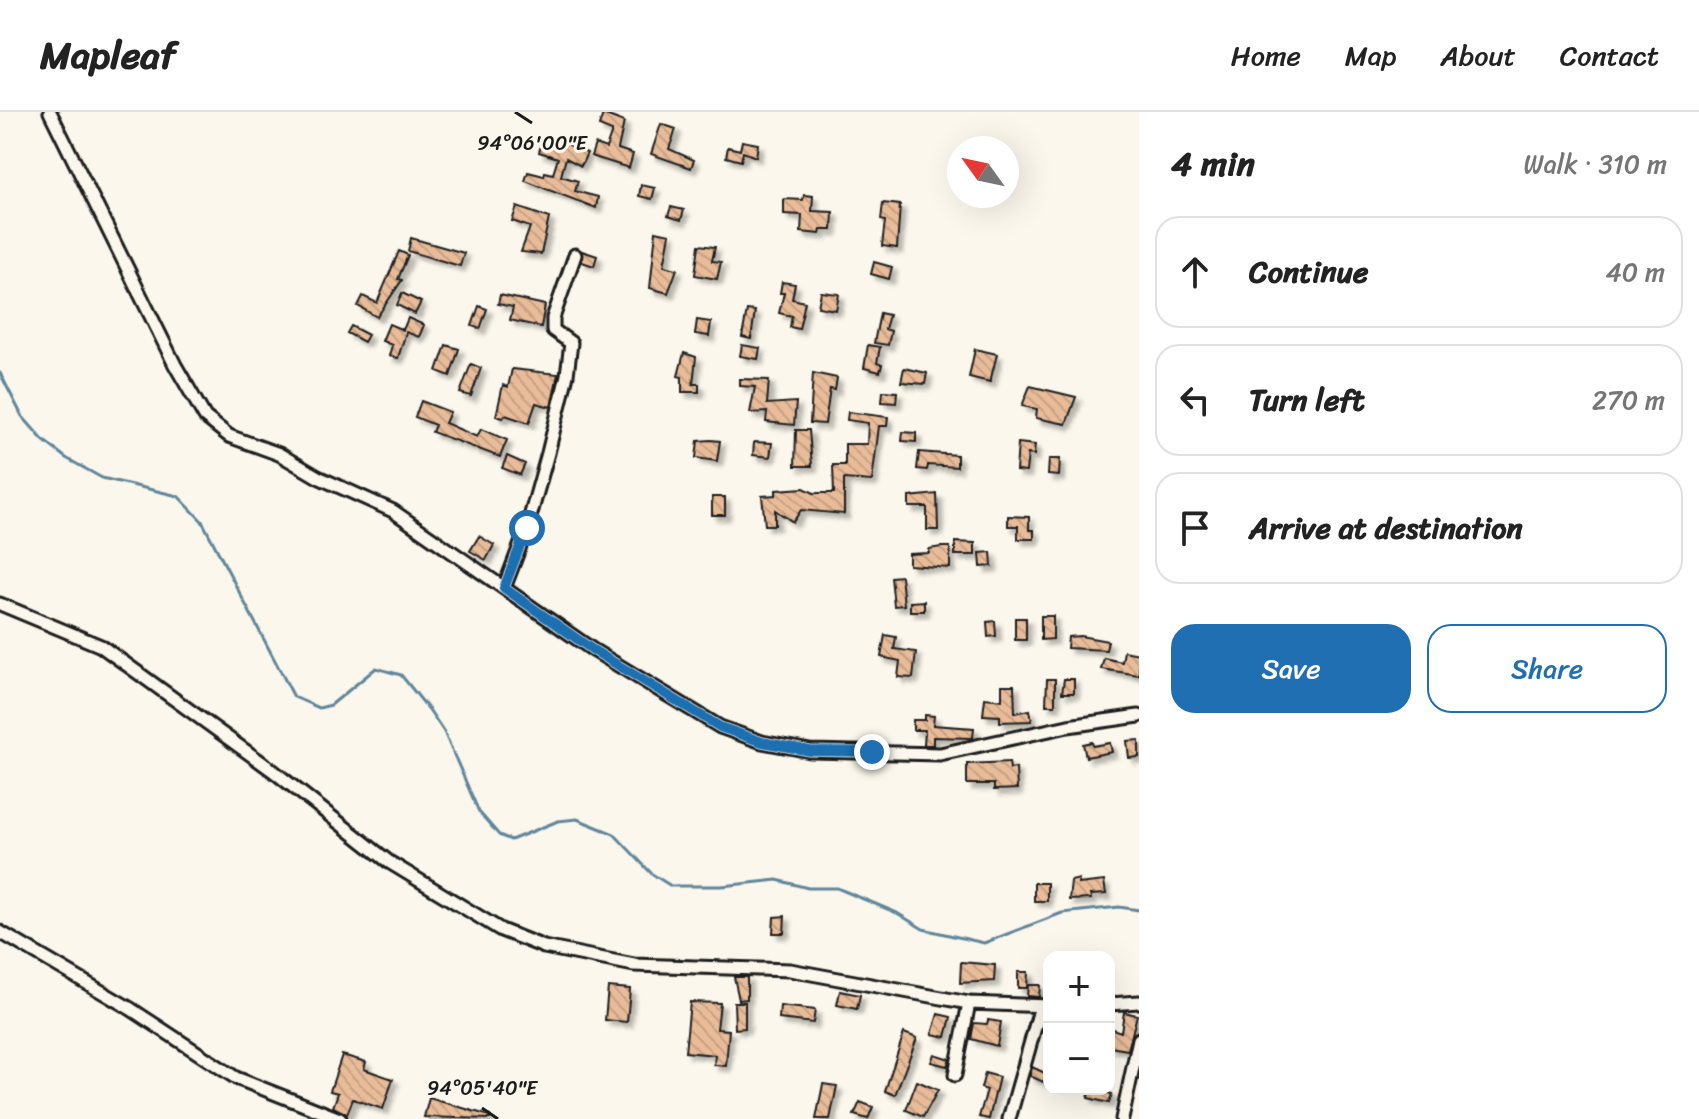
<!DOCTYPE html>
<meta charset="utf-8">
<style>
body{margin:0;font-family:Sriracha,sans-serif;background:#f2f2f2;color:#222}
.controls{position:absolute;right:24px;bottom:24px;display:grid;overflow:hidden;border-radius:16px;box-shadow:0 8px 32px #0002}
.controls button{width:72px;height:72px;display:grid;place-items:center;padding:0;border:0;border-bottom:2px solid #e0e0e0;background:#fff;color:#222;font:40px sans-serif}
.compass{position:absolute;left:947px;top:24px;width:72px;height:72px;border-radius:50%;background:#fff;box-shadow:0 8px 32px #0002;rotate:303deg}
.stop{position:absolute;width:24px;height:24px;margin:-18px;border:6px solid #1f6fb2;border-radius:50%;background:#fff}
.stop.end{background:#1f6fb2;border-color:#fff;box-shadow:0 2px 8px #0008}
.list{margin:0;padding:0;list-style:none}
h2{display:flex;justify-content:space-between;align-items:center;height:104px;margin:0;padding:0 32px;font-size:34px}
h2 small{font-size:26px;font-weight:400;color:#767676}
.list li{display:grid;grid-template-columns:52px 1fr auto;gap:24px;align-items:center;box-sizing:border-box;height:112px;margin:0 16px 16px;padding:0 16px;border:2px solid #e0e0e0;border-radius:24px}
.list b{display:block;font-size:30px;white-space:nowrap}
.list em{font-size:26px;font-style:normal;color:#767676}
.actions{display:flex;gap:16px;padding:24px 32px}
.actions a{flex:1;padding:18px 0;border:2px solid #1f6fb2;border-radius:24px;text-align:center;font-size:28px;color:#1f6fb2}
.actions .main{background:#1f6fb2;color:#fff}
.icon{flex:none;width:44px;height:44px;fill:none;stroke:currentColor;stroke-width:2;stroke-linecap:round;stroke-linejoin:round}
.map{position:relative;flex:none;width:1139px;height:1007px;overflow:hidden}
header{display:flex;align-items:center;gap:48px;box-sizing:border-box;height:112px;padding:0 40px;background:#fff;border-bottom:2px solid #e0e0e0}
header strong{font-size:38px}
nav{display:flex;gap:44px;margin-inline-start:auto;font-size:28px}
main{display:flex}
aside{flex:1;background:#fff}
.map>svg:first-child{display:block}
</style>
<header>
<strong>Mapleaf</strong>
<nav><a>Home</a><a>Map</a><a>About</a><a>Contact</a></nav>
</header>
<main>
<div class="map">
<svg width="1139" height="1007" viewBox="0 0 1139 1007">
<defs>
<pattern id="building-back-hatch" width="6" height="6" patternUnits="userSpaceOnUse" patternTransform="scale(2)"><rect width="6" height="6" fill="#e9bc99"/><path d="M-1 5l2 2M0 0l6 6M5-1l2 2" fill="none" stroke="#c7a183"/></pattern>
<filter id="shadow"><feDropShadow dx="5" dy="5" stdDeviation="2" flood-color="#0004"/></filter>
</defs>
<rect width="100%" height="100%" fill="#fbf7ec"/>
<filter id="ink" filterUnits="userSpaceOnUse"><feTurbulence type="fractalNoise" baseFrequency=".0125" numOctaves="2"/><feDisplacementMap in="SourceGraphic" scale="16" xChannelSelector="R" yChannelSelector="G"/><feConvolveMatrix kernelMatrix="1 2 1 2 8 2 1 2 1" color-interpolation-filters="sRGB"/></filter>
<g filter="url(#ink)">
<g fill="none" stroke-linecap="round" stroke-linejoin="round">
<path stroke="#60869b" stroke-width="3" d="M0,261L22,304L43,328L66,346L102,366L178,384L202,409L294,585L319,596L331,593L376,556L401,563L430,599L444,620L479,700L499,723L511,728L558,709L577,707L614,722L652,762L671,774H722L777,768L808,776H837L897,801L923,817L984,831L1062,801L1119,795L1139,798"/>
</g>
<path fill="url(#building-back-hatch)" stroke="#1c1c1c" stroke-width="2" filter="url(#shadow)" d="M603,2L624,10L618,37L633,42L629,56L591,44L595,32L606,36L612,19L599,14Z
M661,12L676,17L669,37L694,48L691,56L651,42Z
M560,24L568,26L569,33L587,41L581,54L566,46L561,64L578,69L575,79L598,85L596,96L525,69L528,60L544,64L545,60L553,62L558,46L539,40L543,26L558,31Z
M742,29L758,32L756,45L743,40L741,49L726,45L728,35L740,38Z
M641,73L655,76L652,87L639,84Z
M804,83L813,84L812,99L833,100L832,118H821L820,122L801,120L802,103L784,102V87L803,88Z
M883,91L900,93L897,136L882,134L885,109L881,108Z
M517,95L549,106L541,142L521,140L530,115L512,109Z
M671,95L684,98L681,108L668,104Z
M656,119L670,122L664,154L677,157L668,181L650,176Z
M411,126L464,141L460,154L408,139Z
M699,133L715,135L712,149L721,150L717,167L695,163Z
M399,139L408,143L398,167L402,168L377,205L358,194L363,184L377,191Z
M582,139L597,144L594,154L582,150Z
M874,150L892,155L889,167L871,162Z
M782,170L795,172L792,187L805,190L799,217L790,215L792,204L779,201L784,181H780Z
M821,180L839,182L836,198L818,195Z
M402,181L421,190L415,202L397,193Z
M500,183L545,193L541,215L510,208L513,195L498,192Z
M479,194L487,197L480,217L472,214Z
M747,198L755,199L751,227L742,225Z
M880,201L889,203L885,217L891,219L888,233L874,231Z
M408,206L424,213L419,225L406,220L398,246L389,244L392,233L382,229L389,212L403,218Z
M697,208L711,210L709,224L695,222Z
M351,214L368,223L364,230L347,221Z
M446,233L459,237L450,264L437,259Z
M742,233L760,236L758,247L740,244Z
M868,233L880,235L877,251L882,253L880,260L864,256Z
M975,237L997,242L990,270L969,265Z
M684,241L696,245L693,272H699V280H682V265L678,264Z
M471,252L481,256L471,284L460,281Z
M904,256L927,261L925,272L901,270Z
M512,257L558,262L551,295L536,291L529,311L505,303L503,306L496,304L503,273L508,275Z
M813,261L837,266L835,278L830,277L825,312L810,311Z
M740,267L769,268L767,292L796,290L794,313L766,310L767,300L750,301L755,275L740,274Z
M1030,274L1076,285L1066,312L1036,306L1037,297L1022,294Z
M883,279L897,280L896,291L882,290Z
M421,289L450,300L445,311L477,325L481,317L507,328L500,345L432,320L435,313L415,305Z
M848,300L888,305L887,314H879L872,369L844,367V402L801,398L793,410L775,398V413H765L762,384L776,383V378L804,376L814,381H834L833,353H845V332H867L868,311L847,308Z
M796,318H809L812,354H795Z
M903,320L916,321V330L902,329Z
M711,328L720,329L717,349L696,346L698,329Z
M754,330L772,331L770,345L753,343Z
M1018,331L1035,333L1034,343L1028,342L1026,360L1016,359Z
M919,340L957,343V355L928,353L927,358L917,357Z
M507,344L525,352L520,363L502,356Z
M1049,347H1060L1059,364L1048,363Z
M937,382L938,418H927V395H909V385Z
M712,385H725V403H712Z
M1008,404L1029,405V418H1034V427H1018V414H1008Z
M479,424L494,433L486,448L470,439Z
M955,430L975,431V443H955Z
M941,435H950V456L909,453V442L929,441V437Z
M991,440L992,454L981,455L980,441Z
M901,464L904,493L894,494L891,465Z
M924,489V499H910V490Z
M1041,504H1053V527L1041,528Z
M1015,506H1026V528H1015Z
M995,509L996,524L988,525L987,510Z
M885,523L896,525L894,537L916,540L913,566L898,565L900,549L881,545Z
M1080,524L1108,529L1106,538L1067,536L1068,525Z
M1124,539L1139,542V563L1101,557L1104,546L1122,550Z
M1047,567H1055V593H1046Z
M1064,567H1074V581H1062Z
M1002,573H1014L1015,601L1030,598L1032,609L1000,610V604L983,603L985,586L1002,588Z
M925,603L934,604L933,613L974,616L973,626L933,625V633H924L925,618H913V608H925Z
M1139,628V645L1129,646L1127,629Z
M1092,630L1093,634L1110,631L1112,640L1086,645L1083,632Z
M1009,650L1010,657L1016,656L1017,677L994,678V672H967V652Z
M1079,767L1078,772L1104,769L1106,782L1090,783L1091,787L1069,788L1071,769Z
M1034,771H1047V789H1034Z
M785,804L784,821H773L774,805Z
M961,850L995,853L994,869L960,871Z
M1018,860H1028L1027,876H1018Z
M734,865H747V887L739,888Z
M1028,873H1040L1039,885L1027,884Z
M608,875L630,877L627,910L605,908Z
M840,879L860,883L857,897L837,893Z
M690,890L720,891L717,917L729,918L726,954L714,953L715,943L685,940Z
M734,890H745V916L735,917Z
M780,894L815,898L813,911L779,907Z
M1124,900L1137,903L1128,938L1109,935V916L1121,920Z
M938,902L951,905L946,925L932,922Z
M988,908L1001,910L997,934L971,927L974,911L987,912Z
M904,921L917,926L895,983L885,979Z
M934,942L950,947L947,954L931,950Z
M342,943L366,950L364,957L393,967L383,997L353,987L347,1002L333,995L338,981L330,979Z
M1032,955L1047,962L1043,970L1030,964Z
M985,961L999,965L989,1007L979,1005L987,978L981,976Z
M917,969L938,978L923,1005L906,998Z
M823,972L837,974L830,1007H816Z
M1090,977L1112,982L1109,991L1088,986Z
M429,986L490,1004V1007L424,1005Z
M860,990L873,995L868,1007L854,1003Z"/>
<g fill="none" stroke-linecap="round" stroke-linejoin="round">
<defs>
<path id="minor" d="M50,0L175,253L205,305L229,324L279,342L318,365L393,399L593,538L720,615L762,630L810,639L940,642L1068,614L1139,604
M504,476L527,416L548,341L567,263L571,231L553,218V206L575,143
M0,492L101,534L272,658L389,750L501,818L544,835L634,853L790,858L969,891L1049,894
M0,820L131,897L236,966L340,1007
M1109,892L1139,890
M955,963L969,891
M1009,1007L1041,894
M1122,1007L1139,927"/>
</defs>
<use href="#minor" stroke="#1c1c1c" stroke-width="17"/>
<use href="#minor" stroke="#fbf7ec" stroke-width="11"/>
</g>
</g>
<g fill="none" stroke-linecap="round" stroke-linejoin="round" filter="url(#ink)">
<path stroke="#1f6fb2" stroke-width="10" d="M527,416L504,476L593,538L720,615L762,630L810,639L872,640"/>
</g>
<path fill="none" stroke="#1c1c1c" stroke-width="3" d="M515,0L532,11M482,996L498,1007"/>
<g font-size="20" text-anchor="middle" fill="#1c1c1c" stroke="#fbf7ec" stroke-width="6" stroke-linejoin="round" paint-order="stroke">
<text x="532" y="38">94°06'00"E</text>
<text x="482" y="983">94°05'40"E</text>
</g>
</svg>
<div class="controls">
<button>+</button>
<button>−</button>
</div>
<svg class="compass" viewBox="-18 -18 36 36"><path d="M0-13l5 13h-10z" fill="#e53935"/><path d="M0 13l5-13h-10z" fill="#767676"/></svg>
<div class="stop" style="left:527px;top:416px"></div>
<div class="stop end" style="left:872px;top:640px"></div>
</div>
<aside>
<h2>4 min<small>Walk · 310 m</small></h2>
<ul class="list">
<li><svg class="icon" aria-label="ahead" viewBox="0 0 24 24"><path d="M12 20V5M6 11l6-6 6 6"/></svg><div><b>Continue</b></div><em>40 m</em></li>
<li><svg class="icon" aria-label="left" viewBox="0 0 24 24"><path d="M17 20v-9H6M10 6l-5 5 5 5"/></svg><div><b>Turn left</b></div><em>270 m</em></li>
<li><svg class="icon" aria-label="arrive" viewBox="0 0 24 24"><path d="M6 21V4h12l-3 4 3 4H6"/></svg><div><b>Arrive at destination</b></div></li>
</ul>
<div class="actions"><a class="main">Save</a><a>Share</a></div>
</aside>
</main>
